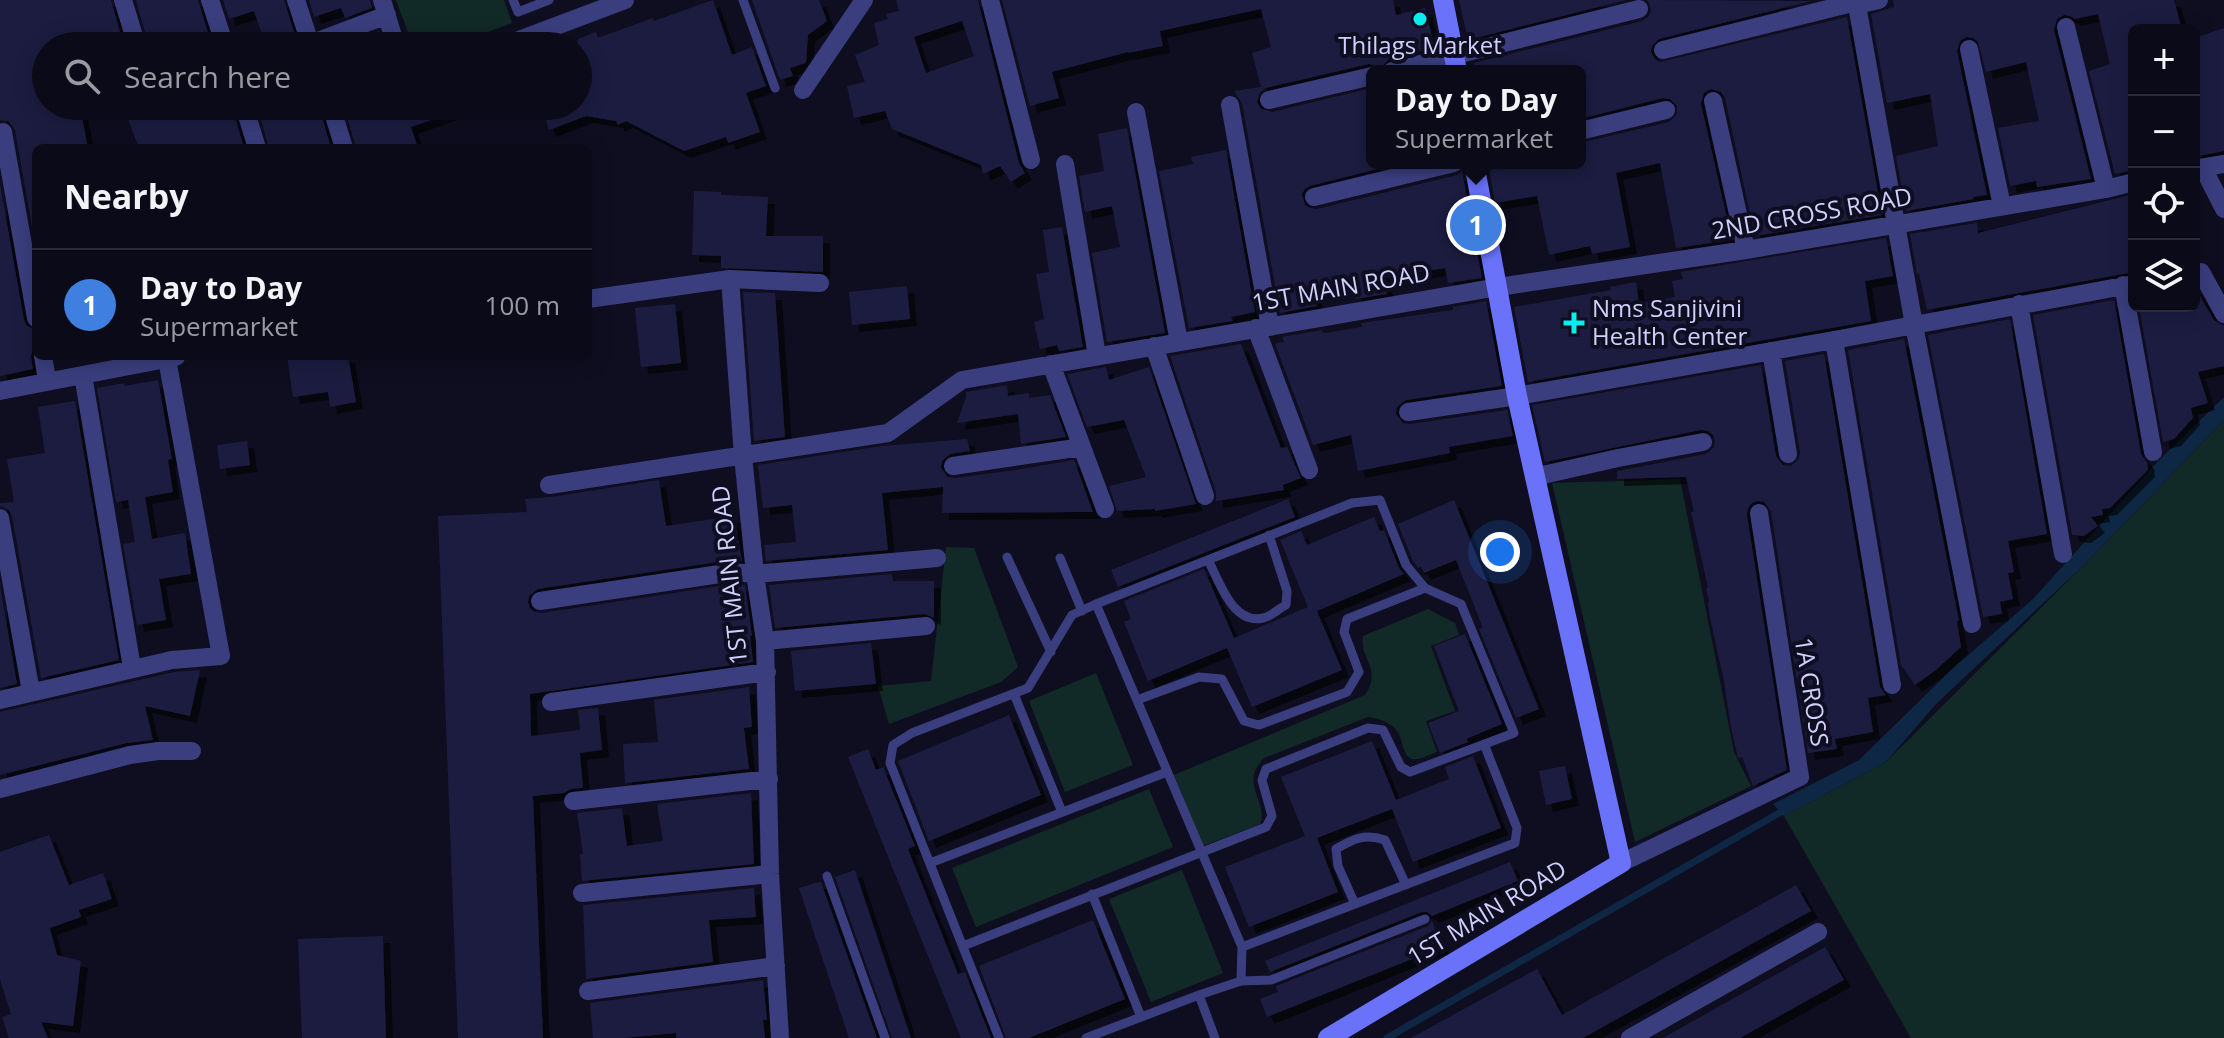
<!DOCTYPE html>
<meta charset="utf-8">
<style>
body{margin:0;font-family:"Open Sans",sans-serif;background:#191825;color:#f1f3f6}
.controls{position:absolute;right:24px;top:24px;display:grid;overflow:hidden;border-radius:12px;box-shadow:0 4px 20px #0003}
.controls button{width:72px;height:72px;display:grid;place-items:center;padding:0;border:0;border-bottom:2px solid #2b2b37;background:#0b0a18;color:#f1f3f6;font:40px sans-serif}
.you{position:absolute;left:1500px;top:552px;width:28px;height:28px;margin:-20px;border:6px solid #fff;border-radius:50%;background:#1a73e8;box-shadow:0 0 0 12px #1a73e833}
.badge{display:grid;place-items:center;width:52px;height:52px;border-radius:50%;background:#09ecf0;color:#fff;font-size:26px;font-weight:700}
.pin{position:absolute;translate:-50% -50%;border:4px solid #fff;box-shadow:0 2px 8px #0006}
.popup{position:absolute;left:1366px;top:65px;width:220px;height:104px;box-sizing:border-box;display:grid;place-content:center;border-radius:12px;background:#0b0a18;filter:drop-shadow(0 2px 6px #0005);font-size:26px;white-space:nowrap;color:#9a9aa2}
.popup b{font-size:30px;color:#f1f3f6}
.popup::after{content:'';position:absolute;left:50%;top:100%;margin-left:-16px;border:16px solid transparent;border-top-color:#0b0a18}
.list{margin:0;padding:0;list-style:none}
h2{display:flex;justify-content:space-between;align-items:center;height:104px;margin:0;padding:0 32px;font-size:34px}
h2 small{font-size:26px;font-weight:400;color:#9a9aa2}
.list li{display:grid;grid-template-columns:52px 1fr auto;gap:24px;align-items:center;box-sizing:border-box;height:112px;padding:0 32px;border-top:2px solid #2b2b37}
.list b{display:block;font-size:30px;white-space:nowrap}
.list p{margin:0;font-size:26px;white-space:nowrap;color:#9a9aa2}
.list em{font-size:26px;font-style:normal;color:#9a9aa2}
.icon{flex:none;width:44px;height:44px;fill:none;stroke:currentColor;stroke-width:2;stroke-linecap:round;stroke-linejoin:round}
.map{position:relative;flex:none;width:2224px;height:1038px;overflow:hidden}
.search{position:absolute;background:#0b0a18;box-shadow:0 4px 20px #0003;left:32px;top:32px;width:560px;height:88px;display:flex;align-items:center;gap:20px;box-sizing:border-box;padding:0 28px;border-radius:44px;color:#9a9aa2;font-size:30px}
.panel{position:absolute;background:#0b0a18;box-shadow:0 4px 20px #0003;left:32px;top:144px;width:560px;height:216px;border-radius:12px}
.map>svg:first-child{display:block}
</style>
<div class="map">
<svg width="2224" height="1038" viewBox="0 0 2224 1038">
<defs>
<filter id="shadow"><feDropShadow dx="7" dy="7" stdDeviation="0" flood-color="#0009"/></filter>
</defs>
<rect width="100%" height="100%" fill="#0f0e20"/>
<path fill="#112a27" d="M396,0H504L512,23L450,46H413Z
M2224,420V1038H1911L1784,816L1886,762L2084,565Z
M1680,479L1734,752L1751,786L1635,842L1552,483Z
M946,547L974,548L1018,667L1001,682L889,724L878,686L931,681Z
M1428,609L1455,623L1459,635L1431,646L1455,711L1426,721L1437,752C1430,754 1419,761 1412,759C1402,756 1403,738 1397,731C1391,722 1378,718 1368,717L1264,758C1238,785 1269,800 1260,824L1203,846L1174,775L1365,695C1383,668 1359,659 1363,636Z
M1096,673L1133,765L1065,792L1029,701Z
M1149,789L1173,847L976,927L952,868Z
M1182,870L1223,973L1151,1002L1109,899Z"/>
<path fill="#0e2744" d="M2224,397V420L2084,565L1936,704L1886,762L1784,816L1773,804L1859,760L1951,670L2033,599L2158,461Z"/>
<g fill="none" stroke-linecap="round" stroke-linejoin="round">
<path stroke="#0e2744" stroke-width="7" d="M1387,1038L1788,808"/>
</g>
<path fill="#1f1b41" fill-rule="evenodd" filter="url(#shadow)" d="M0,0H111L124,46H46V106H80L88,148H36V249L15,130L8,121L0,120Z
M136,0H198L212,46H149Z
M223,0H284L296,38L293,46H266L254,11L229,19Z
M309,0H370L372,8L345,18L341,8L314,17Z
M713,0L732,55L752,47L766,86L746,93L760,132L728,143L726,137L684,151L626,121L618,125L616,121L586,116L549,130L541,106H578V39L596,32L598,38L653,18L654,21Z
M752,0H819L827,21L808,35L806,63L790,68L793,76L780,80Z
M896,0H978L1019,163L1025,173L1011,182L1000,166L983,174L981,165L892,129L885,111L854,118L847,86L865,82L855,55L879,45L874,23L888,19L886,14L899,11ZM962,21L974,56L926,73L914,37Z
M1002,0H1393L1396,15L1425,8L1435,48L1389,59L1381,68L1369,64L1266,88L1260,92L1257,102L1261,109L1272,112L1372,88V163H1394V165L1310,186L1305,189L1302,194L1305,205L1310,208L1317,209L1457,175L1462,171L1482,278L1448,283L1445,268L1384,278L1387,294L1356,299L1353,284L1314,292L1317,306L1280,313L1242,103L1234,91L1261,87L1252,53L1271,47L1261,9L1160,31L1163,46L1128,53V52L1052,72L1059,98L1030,106Z
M1459,0H1626L1468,40Z
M1647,0L1811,1L1659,39L1652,46L1651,52L1655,59L1660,62L1847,17L1882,215L1755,236L1725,98L1721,92L1711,89L1704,93L1701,104L1732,240L1676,248L1660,163L1616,173L1630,247L1592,254L1590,246L1549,255L1537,196L1495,203L1488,163H1580V143L1669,122L1677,114V106L1670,99L1663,98L1580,119V71H1476L1474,63L1642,21L1648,17L1651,12L1650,5Z
M1893,0H2174L2182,30H2134V170L2115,174L2089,71L2110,64L2098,14L2075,19L2070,16L2064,15L2057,19L2054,30L2091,179L2037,187L2036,181L2010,186L1998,128L2039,121L2026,62L1986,72L1978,42L1973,38L1967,37L1960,41L1957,51L1987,195L1973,197L1974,199L1906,211L1896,156L1938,146L1930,94L1887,103L1871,14L1894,7Z
M2224,28V151L2194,157V38Z
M379,31L383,46H350L349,42Z
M123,106H232L244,148H139Z
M257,106H319L331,148H269Z
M344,106H461L462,109L411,127L418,148H356Z
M1127,128L1165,333L1107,342L1092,253L1120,247L1112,206L1085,212L1079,176L1104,171L1098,134Z
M1226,150L1255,312L1231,317L1233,321L1189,328L1159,171L1193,164L1191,157Z
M0,184L24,320L27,326L36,330V346L32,351L31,357L33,369L0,376Z
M694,191L721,192V195L768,197L766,236H823V272L721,268V256L692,255Z
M2134,194V272L1927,310L1919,273L1917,274L1910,234L1977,223L1978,233Z
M1062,227L1083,347L1059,351L1057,345L1040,349L1034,322L1044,319L1036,274L1049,272L1043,230Z
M1886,238L1893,276L1865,281L1871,321L1528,382L1514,307L1611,290L1610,287L1636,282L1639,303L1675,297L1672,281L1683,279L1681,272Z
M907,286L910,319L852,325L849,292Z
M2194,286L2214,320L2224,326V366L2198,372L2208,403L2191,408L2193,418L2174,439L2163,442L2139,306H2194Z
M743,292L775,293L785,437L754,441Z
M2114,300L2141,454L2147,462L2148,470L2110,508L2102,509L2103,515L2091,517L2098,526L2084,536L2072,535L2033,315Z
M1486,301L1502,386L1406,400L1397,407L1396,414L1403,423L1410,424L1507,410L1513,436L1449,447L1450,453L1358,471L1351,435L1313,445L1277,349L1275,344L1284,342L1282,337L1322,330V332L1326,333L1362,327L1361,323L1453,310V307Z
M675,304L681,363L641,367L635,308Z
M2010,319L2047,534L2008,541L2014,572L2008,573L2013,599L2000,602L2002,614L1983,617L1928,335Z
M1904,339L1959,621H1957L1961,647L1936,670L1915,685L1901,665L1848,350Z
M1241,344L1281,448L1287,447L1301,478L1283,485L1284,490L1216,501V492L1170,356Z
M1824,354L1880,687L1886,695L1868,698L1873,732L1835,739L1837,749L1808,753L1771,511L1764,502L1758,501L1752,503L1748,508L1747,515L1787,770L1753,786L1742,757L1738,758L1731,728L1724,681L1710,618L1708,602H1709L1706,588L1708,587L1691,512L1694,511L1686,477L1617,479V471L1706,454L1714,447L1715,441L1713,435L1708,431L1701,430L1545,462L1532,405L1761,365L1776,456L1783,465L1791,466L1799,459L1800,452L1785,361Z
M287,356H348L356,402L330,407L328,392L293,397Z
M1106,367L1109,380L1149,367L1196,504L1155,511V509L1117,511L1109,486L1146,477L1124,420L1087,427L1067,374Z
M158,380L172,459L168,460L173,492L145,497L152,539L185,533L191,574L159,579L166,620L137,625L123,544L135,542L128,500L116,502L97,388L124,383V386Z
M1007,385L1008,396L1029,393V398L1050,395L1066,437L1021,444L1018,414L957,423L966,397V392Z
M75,401L119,660L41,678L12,516L9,510L0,506V503L14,502L7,459L45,453L38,407Z
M967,439L970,451L950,454L942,461L941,468L948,477L955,478L1016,470L1074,460L1093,512L942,513L943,487L882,493L888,550L766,561L764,545L796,542L792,505L763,508L758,465L882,446Z
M247,441L250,465L220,469L217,445Z
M659,480L666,526L734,516L742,561L731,560L538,589L529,596L528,602L530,608L535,612L542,613L733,584L745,585L752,636H750L753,662L530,694L531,736L580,730L578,710L598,708L602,750L580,753L583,788L571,789L564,793L533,796L543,1038H458L438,516L527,512L525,499L551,497Z
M1288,499L1295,517L1118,587L1111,570Z
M1454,500L1539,709L1516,718L1479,629L1483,628L1456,560L1424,573L1421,567L1418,568L1413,561L1398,524Z
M1374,517L1380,531L1384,530L1399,568L1404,574L1317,611L1342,670L1252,707L1227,648L1148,681L1124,622L1131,619L1124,601L1204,569L1234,638L1308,607L1280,540L1301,531L1307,545Z
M892,574L893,581H934V618L925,614L775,628L769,585Z
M0,586L17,684L0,688Z
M1465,634L1502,724L1466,739L1468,742L1440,753L1428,723L1459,711L1434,646Z
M871,643L876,684L795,691L791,651Z
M200,670L190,716L145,706L153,740L127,743L0,775V712L174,672Z
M749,687L752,727L744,728L749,769L625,783L623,744L658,742L654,700Z
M1009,715L1041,795L929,841L898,761Z
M1372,741L1396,800L1449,779L1445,767L1473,756L1501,828L1413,862L1392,809L1317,838L1338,892L1249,927L1225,867L1305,836L1281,777Z
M868,749L876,770L883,767L915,846L908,849L958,974L965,972L991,1038H961L848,757Z
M1565,766L1572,799L1546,805L1539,771Z
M751,793L754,864L582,881L580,854H583L577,813L622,808L627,846L663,841L657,804Z
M49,835L69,885L103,873L112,899L79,910L81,917L50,928L57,955L81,961L73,1026L41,1022L48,1038H9L2,1017L11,1014L0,979V852Z
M1510,862L1518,881L1432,916L1427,912H1422L1270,972L1265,961Z
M855,870L911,1038H892L835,877Z
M819,882H821L877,1038H849L799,888Z
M1796,885L1811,911L1583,1038H1411L1537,969L1562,1015Z
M754,888L756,917L709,920L713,962L586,979L583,905Z
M1093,920L1125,999L1029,1038H1006L979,966Z
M1432,921L1442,947L1267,1017L1260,999L1278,992L1276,986L1428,926Z
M383,936L386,1038H302L298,939Z
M1825,947L1844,980L1740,1038H1663Z
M763,980L767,1020H763L765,1038H676V1033L624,1038H593L590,1003Z"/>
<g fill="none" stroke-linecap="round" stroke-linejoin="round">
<path stroke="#3a3e7e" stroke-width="9" d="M513,0L518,12L549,0
M743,0L775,88
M1007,557L1051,652
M1060,558L1082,611
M1208,560C1219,580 1232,625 1263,618C1270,617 1280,608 1286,605L1287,591L1269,535
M1014,694L1062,812
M1137,700L1199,677L1222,679L1244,721L1259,725L1347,692L1359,672L1344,632L1347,619L1425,588
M930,863L1167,772
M827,876L885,1038
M1092,894L1141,1017
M1355,904L1338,866L1336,849C1353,839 1365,833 1385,840L1406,885
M963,946L1266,827L1272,816L1262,780L1266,769L1368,728L1383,730L1401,767L1410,772L1514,733L1461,604L1425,588L1406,565L1380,500L1352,503L1096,604
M1242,947L1515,843L1517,828L1484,744
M1241,981L1271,980L1425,919
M999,1038L890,763L893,745L912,733L1028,688L1072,615L1096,604L1242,947L1241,981L1199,995L1215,1038
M1086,1038L1199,995"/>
<path stroke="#3a3e7e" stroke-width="18" d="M123,0L137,46
M210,0L225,46
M296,0L311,46
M382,0L396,46
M990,0L1031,160
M1856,0L1914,325L1972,624
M1857,5L1879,0
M2066,27L2106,189
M305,46L387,15
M503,46L625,0
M1969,49L2002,206
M1663,50L1856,2
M1392,71L1639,9
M803,90L864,0
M1269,100L1372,76
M1713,101L1746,250
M1230,105L1270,327
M244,106L257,148
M331,106L344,148
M1136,112L1179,342
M1580,131L1666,110
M3,132L36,318
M1065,164L1097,356
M2203,168L2224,209
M2194,169L2224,164
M1314,197L1454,163
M2194,274L2201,272L2224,314
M730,279L820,283
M2123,285L2153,452
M588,299L730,279L743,456L755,574L765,641L770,874L780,1038
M2019,304L2063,554
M1256,328L1309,470
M1834,340L1892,685
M1154,346L1205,496
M1771,351L1788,454
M43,356L47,380
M1051,364L1105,509
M83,375L132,668
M0,391L176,357
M1408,412L1517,396L1834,340L2134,284
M953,466L1082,447
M1534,477L1618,458L1703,442
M549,485L888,433L962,380L1498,287L1746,250L2106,189L2134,182
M0,518L31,692
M540,601L733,572L755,574L937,558
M765,641L926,626
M0,700L172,660L221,656L167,359
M551,702L767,672
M0,789L130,755L158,751H192
M573,801L769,779
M1621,863L1800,777L1759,513
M582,893L770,874
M588,991L776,966
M1630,1038L1818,932"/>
<path stroke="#6a72fa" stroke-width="20" d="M1443,0L1457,71
M1328,1038L1621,863L1517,396L1474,163"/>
</g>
<g fill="#09ecf0" stroke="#0f0e20" stroke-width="3">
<circle cx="1420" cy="19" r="8"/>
<path d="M1570 311h8v8h8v8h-8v8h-8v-8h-8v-8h8z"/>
</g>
<g text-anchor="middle" stroke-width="8" stroke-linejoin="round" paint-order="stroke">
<g font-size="24" fill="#d0cffd" stroke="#0f0e20">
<text x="1420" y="54">Thilags Market</text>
<text x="1592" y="317" text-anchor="start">Nms Sanjivini<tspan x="1592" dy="28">Health Center</tspan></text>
</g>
<g font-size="24" fill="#d0cffd" stroke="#0f0e20">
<text transform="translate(1812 214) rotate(-10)" y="8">2ND CROSS ROAD</text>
<text transform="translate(1341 288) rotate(-10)" y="8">1ST MAIN ROAD</text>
<text transform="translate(730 575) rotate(-96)" y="8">1ST MAIN ROAD</text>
<text transform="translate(1811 692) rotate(81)" y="8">1A CROSS</text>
<text transform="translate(1487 913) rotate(-31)" y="8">1ST MAIN ROAD</text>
</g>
</g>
</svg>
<div class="controls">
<button>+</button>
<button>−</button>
<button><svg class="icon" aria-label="locate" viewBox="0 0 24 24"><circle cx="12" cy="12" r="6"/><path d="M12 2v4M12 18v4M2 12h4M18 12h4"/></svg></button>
<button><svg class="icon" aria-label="layers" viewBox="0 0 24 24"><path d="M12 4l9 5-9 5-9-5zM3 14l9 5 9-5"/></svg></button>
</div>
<div class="you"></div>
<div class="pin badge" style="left:1476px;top:225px;background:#3f7fe0">1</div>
<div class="popup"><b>Day to Day</b>Supermarket</div>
<div class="search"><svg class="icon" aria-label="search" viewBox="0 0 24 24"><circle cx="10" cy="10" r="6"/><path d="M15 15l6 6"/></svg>Search here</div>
<section class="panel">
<h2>Nearby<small></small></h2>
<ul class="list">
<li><span class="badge" style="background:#3f7fe0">1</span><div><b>Day to Day</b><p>Supermarket</p></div><em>100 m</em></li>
</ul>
</section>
</div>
